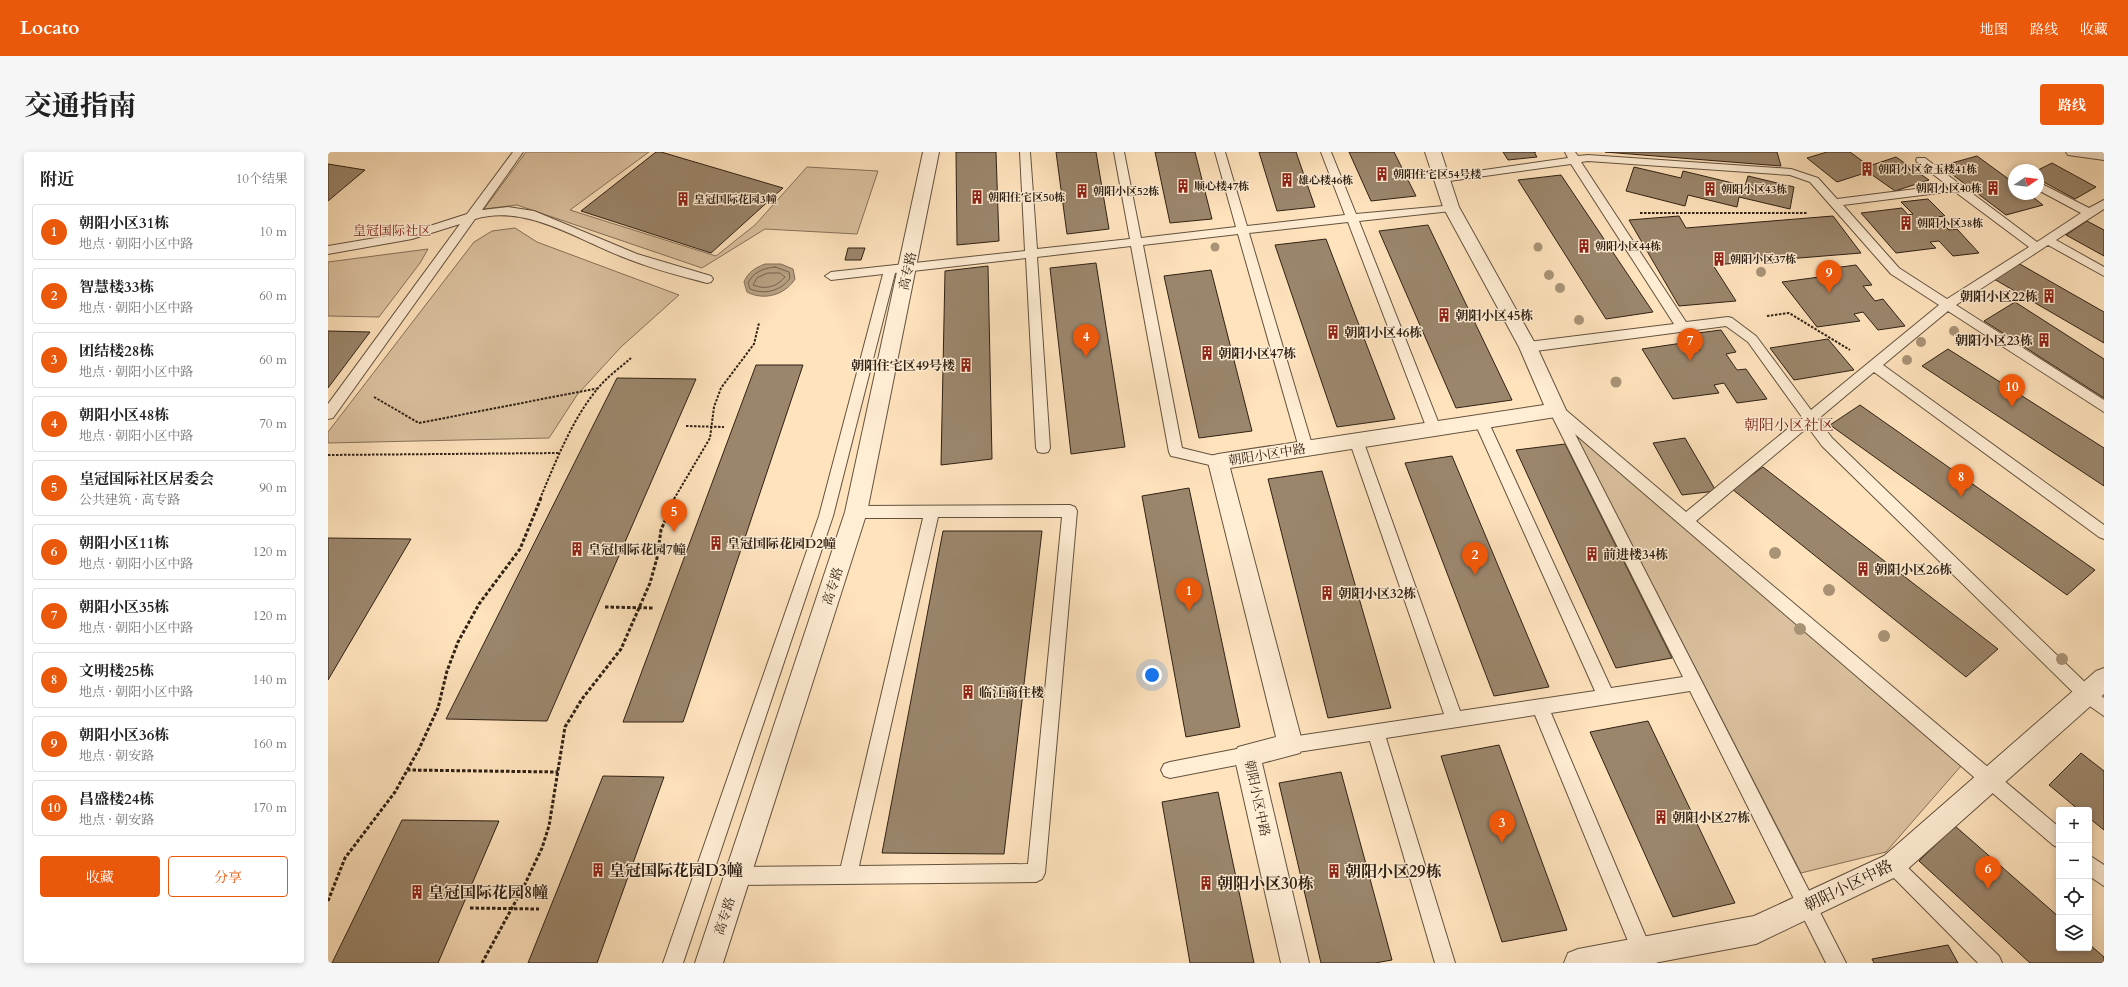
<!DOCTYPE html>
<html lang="zh">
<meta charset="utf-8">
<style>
body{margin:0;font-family:Cardo,"Noto Serif SC",serif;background:#f6f6f6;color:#222}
.controls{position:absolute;right:12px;bottom:12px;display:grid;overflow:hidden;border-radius:4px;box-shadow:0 2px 6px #0003}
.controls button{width:36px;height:36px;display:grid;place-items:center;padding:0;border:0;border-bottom:1px solid #e0e0e0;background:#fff;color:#222;font:20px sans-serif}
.compass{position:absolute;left:1680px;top:12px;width:36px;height:36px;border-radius:50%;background:#fff;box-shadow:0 2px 6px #0003;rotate:77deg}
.you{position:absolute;left:824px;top:523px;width:14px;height:14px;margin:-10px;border:3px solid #fff;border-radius:50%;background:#1a73e8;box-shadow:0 0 0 6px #1a73e833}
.badge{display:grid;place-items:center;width:26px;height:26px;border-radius:50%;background:#ea580c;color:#fff;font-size:13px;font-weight:700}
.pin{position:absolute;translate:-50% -33px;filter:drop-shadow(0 1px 2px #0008)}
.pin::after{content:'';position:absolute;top:21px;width:14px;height:12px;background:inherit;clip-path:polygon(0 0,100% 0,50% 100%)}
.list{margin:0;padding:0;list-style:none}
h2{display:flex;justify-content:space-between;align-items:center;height:52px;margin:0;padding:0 16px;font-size:17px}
h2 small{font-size:13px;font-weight:400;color:#767676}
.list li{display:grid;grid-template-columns:26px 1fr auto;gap:12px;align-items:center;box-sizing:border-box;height:56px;margin:0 8px 8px;padding:0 8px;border:1px solid #e0e0e0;border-radius:4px}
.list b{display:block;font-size:15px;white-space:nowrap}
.list p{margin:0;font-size:13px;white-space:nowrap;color:#767676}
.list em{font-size:13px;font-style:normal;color:#767676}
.actions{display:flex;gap:8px;padding:12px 16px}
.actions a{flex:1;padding:9px 0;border:1px solid #ea580c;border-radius:4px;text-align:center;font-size:14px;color:#ea580c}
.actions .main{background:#ea580c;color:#fff}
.icon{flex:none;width:22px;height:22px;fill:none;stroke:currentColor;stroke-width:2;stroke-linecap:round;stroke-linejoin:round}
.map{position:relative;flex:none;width:1776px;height:811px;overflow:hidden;border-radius:4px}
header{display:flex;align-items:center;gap:24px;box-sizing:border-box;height:56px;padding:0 20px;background:#ea580c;color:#fff}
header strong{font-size:19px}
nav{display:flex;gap:22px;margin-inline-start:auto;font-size:14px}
.intro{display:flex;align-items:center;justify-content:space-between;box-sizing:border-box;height:96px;padding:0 24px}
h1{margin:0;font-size:28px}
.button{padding:10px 18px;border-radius:4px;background:#ea580c;color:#fff;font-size:14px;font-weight:700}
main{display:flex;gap:24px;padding:0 24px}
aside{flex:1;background:#fff;border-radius:4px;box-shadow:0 2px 6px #0003}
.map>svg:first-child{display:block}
</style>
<header>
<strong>Locato</strong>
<nav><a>地图</a><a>路线</a><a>收藏</a></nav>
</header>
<div class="intro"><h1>交通指南</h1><a class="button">路线</a></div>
<main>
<aside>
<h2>附近<small>10个结果</small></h2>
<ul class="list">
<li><span class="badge">1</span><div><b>朝阳小区31栋</b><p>地点 · 朝阳小区中路</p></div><em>10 m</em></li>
<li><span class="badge">2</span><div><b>智慧楼33栋</b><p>地点 · 朝阳小区中路</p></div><em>60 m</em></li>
<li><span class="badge">3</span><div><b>团结楼28栋</b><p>地点 · 朝阳小区中路</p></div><em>60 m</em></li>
<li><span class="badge">4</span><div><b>朝阳小区48栋</b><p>地点 · 朝阳小区中路</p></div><em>70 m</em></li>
<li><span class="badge">5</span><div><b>皇冠国际社区居委会</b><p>公共建筑 · 高专路</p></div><em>90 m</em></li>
<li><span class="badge">6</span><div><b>朝阳小区11栋</b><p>地点 · 朝阳小区中路</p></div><em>120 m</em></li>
<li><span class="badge">7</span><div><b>朝阳小区35栋</b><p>地点 · 朝阳小区中路</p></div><em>120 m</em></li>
<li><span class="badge">8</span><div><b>文明楼25栋</b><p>地点 · 朝阳小区中路</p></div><em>140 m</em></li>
<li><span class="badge">9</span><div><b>朝阳小区36栋</b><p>地点 · 朝安路</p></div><em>160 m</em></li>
<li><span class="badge">10</span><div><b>昌盛楼24栋</b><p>地点 · 朝安路</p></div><em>170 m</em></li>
</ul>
<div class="actions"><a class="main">收藏</a><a>分享</a></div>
</aside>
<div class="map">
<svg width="1776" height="811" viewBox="0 0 1776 811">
<rect width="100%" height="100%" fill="#ffe3bd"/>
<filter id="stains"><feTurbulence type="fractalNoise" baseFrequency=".005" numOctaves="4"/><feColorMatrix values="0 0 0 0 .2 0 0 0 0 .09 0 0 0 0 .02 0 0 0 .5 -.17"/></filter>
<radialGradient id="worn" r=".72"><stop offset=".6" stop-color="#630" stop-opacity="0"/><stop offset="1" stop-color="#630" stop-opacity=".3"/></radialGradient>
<path fill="#dcc2a0" stroke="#86725a" d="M198,0H321L242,58L388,104L427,73L479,15L550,19L529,82L437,77L374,116L189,53L156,57Z
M187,76L209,90L351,143L293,195L249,243L221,286L0,291V280L146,90L164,79Z
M100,97L92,111L51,165L0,164V110Z
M1247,282L1633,614L1558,700L1473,721Z"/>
<path fill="#b8a184" stroke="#816e57" d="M437,112H453L465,117L467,127C457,143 436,149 419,140L416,130C420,120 427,116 437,112Z"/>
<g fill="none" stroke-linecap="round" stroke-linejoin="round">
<path stroke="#74614c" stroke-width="1" d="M447,115L461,120L462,126C453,139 437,143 422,137L420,131C425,120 436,116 447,115Z
M440,121H452L457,125C449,135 437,138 425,133L429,126Z"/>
</g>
<path fill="#9b866c" stroke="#2f2114" d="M328,0H333L455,36L383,101L253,59Z
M628,0H668L671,89L629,93Z
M728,0H768L781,77L739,82Z
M827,0H867L884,67L842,71Z
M931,0H968L987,55L949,59Z
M1021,0H1066L1088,44L1043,49Z
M1175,0H1208H1206L1209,5L1180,8Z
M1277,0H1449L1453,14Z
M1499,0H1522L1541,14L1568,5L1601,28L1567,39L1540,20L1509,30L1479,6Z
M1649,4L1686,31V42H1701L1715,53L1678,63L1613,14Z
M1724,11L1768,35L1747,47L1710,27V18Z
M0,12L37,18L0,49Z
M1306,15L1353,26L1355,19L1417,34L1420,24L1466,35L1462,57L1411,45L1409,55L1360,43L1357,54L1298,39Z
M1233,23L1325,160L1278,167L1190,28Z
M1600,47L1617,64L1608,65L1621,78L1629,77L1651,101L1625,104L1611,89L1602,90L1608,96L1568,101L1533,61L1574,56L1580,63L1585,62L1573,50Z
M1351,64L1358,76L1505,64L1533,101L1385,113L1408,149L1351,154L1301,68Z
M1759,69L1776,78V104L1738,83Z
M1100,73L1184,248L1128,256L1051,79Z
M998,87L1067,267L1009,275L947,93Z
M520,96H537L533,108H517Z
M768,111L797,295L743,302L722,116Z
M1690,111L1776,160V191L1666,127Z
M1528,113L1544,133L1535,134L1547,149L1555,147L1577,174L1550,178L1535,160L1526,162L1532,169L1489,175L1454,130L1499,124L1504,131H1509L1498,117Z
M660,114L664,307L613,313L617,119Z
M883,118L924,279L871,286L836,124Z
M1687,150L1776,207V246L1656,169Z
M1393,178L1408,200L1398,202L1409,218L1418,217L1439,247L1409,251L1396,231L1386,233L1391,241L1345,247L1314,197L1361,190L1367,199L1372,198L1362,182Z
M0,179L42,180L0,236Z
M1500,187L1526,218L1466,228L1442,196Z
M1620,197L1776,296V334L1594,214Z
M428,213H475L355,570H295Z
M289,226L368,227L219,569L118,567Z
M1532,253L1767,418L1739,443L1502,273Z
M1357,286L1388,339L1354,343L1325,291Z
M1237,292L1344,506L1288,516L1188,298Z
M1124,304L1221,535L1166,544L1077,311Z
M1435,315L1670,497L1638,525L1404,337Z
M994,319L1063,556L1000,566L940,327Z
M861,336L912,575L858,585L814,344Z
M615,379H714L676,702L554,701Z
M0,386L83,387L0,528Z
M1320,569L1407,751L1345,765L1262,580Z
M1171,593L1239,778L1174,790L1113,604Z
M1753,601L1776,619V678L1761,666V658H1751L1721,633Z
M1013,620L1064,808L1047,811H993L951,631Z
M275,624L336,625L269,811H200Z
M890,640L926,811H862L834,650Z
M74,668L171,669L110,811H4Z
M1627,674L1731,765V796H1761V792L1776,805V811H1702L1591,709Z
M1620,793L1630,811H1546L1544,807Z"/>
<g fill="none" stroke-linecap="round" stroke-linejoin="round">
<defs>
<path id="service" d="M185,0H195L154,58L180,55L206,59L309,102L383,124L385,127L383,130L379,131C353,124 325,117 300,107C253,90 199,51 147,67L5,266L0,267V252L132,72L84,87L0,102V94L83,80L139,62Z
M692,0H702L709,97L802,87L786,0H796L813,86L908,75L887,0H897L919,74L1017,63L993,0H1003L1028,62L1127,53L1129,55L1123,59L1031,69L1113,277L1111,281L1106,282L1101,281L1099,277L1020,70L921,81L985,296L983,300L978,301L973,300L971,296L910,82L815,93L854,296L895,306L897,310L895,314L890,315L848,305L843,304L841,300L803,94L709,105L722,296L720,300L715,301L710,300L708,296L698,106L567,121L505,364L355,811H335L491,364L555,122L503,128L497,124L503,120L697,99Z
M1237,0H1247L1250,4L1260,3L1463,17L1490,26L1509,47L1619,33L1589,10L1588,8L1589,6H1597L1709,90L1753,61L1710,38V30L1761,56L1776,48V57L1728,88L1776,115V124L1720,93L1628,153L1776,248V260L1620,159L1555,213L1776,373V387L1771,385L1546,220L1490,267L1504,286L1765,538L1776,546V564L1753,548L1494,294L1480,275L1368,369L1731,675V696L1725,693L1247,282L1518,811H1498L1362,539L1223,561L1329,811H1309L1207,563L1058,586L1127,811H1107L1042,589L963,601L957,599L955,593L957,587L963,585L1116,562L1021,288L1023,284L1028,283L1033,284L1035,288L1132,559L1267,539L1146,269L1148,265H1158L1160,269L1283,536L1355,525L1221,258L1223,254H1233L1358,360L1474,265L1420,190L1398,174L1200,200L1195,198L1194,195L1195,192L1200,190L1346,172L1243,12L1114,30L1108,27L1114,24L1240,6ZM1260,9L1462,23L1482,30L1563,122L1611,153L1483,258L1428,184L1404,166L1400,165L1358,170L1253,10ZM1626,39L1701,95L1619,147L1571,116L1515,53Z
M742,353L747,355L749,359L717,721L714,727L708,730L409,733L403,730L400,724L403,718L409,715L513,714L595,366H528L523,364L521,360L523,356L528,354ZM610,365H734L700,712L531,714Z
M919,595L925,597L928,603L925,609L919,611L842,626L836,624L833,618L836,612L842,610Z
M1761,703L1776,713V734L1761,724Z
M1565,704L1571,707L1671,804L1674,811H1650L1559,719L1556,713L1559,707Z"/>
<path id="minor" d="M1097,0H1113L1131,55L1209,195L1238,258L1235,263L1228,265L902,316L975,593L972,601L934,611L981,811H953L906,603L910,595L948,585L880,310L883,304L890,302L1216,253L1191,195L1115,55Z
M1776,516V542L1574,722L1428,792L1326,811H1236L1240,801L1250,797L1426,764L1556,704L1768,519Z"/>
<path id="tertiary" d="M595,0H611L539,360L395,811H367L517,360Z
M1738,0H1776V8L1740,3Z"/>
</defs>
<use href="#service" stroke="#63523e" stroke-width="2"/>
<use href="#minor" stroke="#63523e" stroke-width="2"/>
<use href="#tertiary" stroke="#63523e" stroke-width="2"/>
<path stroke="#2f2114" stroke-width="2" stroke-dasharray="2.5 1.5" stroke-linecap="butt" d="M1312,61H1479
M1439,164L1461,161L1522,198
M46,245L91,271L271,236
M358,274L396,275
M0,303L231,301
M212,347C227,311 245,265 271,235C280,224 293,215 303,206
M346,347L382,286L386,255L393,236L426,192L431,171"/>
<path stroke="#2f2114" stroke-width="3" stroke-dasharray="3.5 2" stroke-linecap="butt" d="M277,455L326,456
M79,618L230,620
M0,749L17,706L67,640L91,597L110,556L119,519L130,490L151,452L192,397L213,346
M142,756L211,757
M154,811L196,734L214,696L221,674L237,575L254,547L293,497L322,431L329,406L333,378L347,346"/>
<use href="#service" fill="#ffedd4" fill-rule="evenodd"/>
<use href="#minor" fill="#ffedd4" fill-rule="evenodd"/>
<use href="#tertiary" fill="#ffedd4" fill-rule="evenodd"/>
</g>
<g fill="#a99377">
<circle cx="887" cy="95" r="4.5"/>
<circle cx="1210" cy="95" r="4.5"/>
<circle cx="1433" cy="120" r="5"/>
<circle cx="1221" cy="123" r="5"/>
<circle cx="1232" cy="136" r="5"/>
<circle cx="1251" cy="168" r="5"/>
<circle cx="1626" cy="179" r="5"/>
<circle cx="1593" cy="190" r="5"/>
<circle cx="1579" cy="208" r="5"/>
<circle cx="1288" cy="230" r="5.5"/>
<circle cx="1447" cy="401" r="6"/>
<circle cx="1501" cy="438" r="6"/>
<circle cx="1472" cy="477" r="6"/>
<circle cx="1556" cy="484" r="6"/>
<circle cx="1734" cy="507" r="6"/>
</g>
<defs>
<symbol id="building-bare" viewBox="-9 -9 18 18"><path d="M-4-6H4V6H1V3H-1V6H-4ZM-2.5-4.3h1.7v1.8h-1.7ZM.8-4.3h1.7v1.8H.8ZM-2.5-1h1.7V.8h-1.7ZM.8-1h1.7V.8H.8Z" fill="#8f2418" stroke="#ffedd4" stroke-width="2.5" paint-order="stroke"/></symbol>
</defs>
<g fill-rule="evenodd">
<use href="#building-bare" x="1529" y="7" width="20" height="20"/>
<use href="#building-bare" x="1044" y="12" width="20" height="20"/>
<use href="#building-bare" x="949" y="18" width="20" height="20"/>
<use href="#building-bare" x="845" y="24" width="20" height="20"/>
<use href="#building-bare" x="1655" y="26" width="20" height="20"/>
<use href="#building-bare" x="1372" y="27" width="20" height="20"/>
<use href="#building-bare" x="744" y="29" width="20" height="20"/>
<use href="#building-bare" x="639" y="35" width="20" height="20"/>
<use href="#building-bare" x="345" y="37" width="20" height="20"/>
<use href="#building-bare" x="1568" y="61" width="20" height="20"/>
<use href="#building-bare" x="1246" y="84" width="20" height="20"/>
<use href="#building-bare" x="1381" y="97" width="20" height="20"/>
<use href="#building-bare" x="1711" y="134" width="20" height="20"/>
<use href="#building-bare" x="1106" y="153" width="20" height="20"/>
<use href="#building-bare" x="995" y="170" width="20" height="20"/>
<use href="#building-bare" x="1706" y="178" width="20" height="20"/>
<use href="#building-bare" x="869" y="191" width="20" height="20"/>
<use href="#building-bare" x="628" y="203" width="20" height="20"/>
<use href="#building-bare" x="378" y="381" width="20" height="20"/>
<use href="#building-bare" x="239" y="387" width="20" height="20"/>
<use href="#building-bare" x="1254" y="392" width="20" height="20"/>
<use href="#building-bare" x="1525" y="407" width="20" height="20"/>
<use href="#building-bare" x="989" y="431" width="20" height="20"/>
<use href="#building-bare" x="630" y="530" width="20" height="20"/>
<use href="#building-bare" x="1323" y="655" width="20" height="20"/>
<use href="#building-bare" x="260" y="708" width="20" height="20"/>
<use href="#building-bare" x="996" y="709" width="20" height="20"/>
<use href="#building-bare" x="868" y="721" width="20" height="20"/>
<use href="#building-bare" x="79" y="730" width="20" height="20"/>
</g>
<g text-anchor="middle" stroke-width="3" stroke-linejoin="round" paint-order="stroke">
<g font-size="11" font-weight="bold" fill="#2f2114" stroke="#ffedd4" text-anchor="start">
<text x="1550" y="21">朝阳小区金玉楼41栋</text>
<text x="1065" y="26">朝阳住宅区54号楼</text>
<text x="970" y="32">雄心楼46栋</text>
<text x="866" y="38">顺心楼47栋</text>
<text x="1654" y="40" text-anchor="end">朝阳小区40栋</text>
<text x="1393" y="41">朝阳小区43栋</text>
<text x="765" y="43">朝阳小区52栋</text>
<text x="660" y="49">朝阳住宅区50栋</text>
<text x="366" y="51">皇冠国际花园3幢</text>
<text x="1589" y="75">朝阳小区38栋</text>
<text x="1267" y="98">朝阳小区44栋</text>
<text x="1402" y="111">朝阳小区37栋</text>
</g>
<g font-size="13" fill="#7a1f14" stroke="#ffedd4">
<text x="64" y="83">皇冠国际社区</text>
</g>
<g font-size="13" fill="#2f2114" stroke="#ffedd4">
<text transform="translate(579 119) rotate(-78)" y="5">高专路</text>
<text transform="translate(939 302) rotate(-9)" y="5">朝阳小区中路</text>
<text transform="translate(504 434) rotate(-72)" y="5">高专路</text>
<text transform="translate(930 646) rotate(78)" y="5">朝阳小区中路</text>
<text transform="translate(396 764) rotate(-72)" y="5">高专路</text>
</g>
<g font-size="13" font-weight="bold" fill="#2f2114" stroke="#ffedd4" text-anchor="start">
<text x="1710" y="149" text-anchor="end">朝阳小区22栋</text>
<text x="1127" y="168">朝阳小区45栋</text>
<text x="1016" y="185">朝阳小区46栋</text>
<text x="1705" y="193" text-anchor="end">朝阳小区23栋</text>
<text x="890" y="206">朝阳小区47栋</text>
<text x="627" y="218" text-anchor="end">朝阳住宅区49号楼</text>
<text x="399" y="396">皇冠国际花园D2幢</text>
<text x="260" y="402">皇冠国际花园7幢</text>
<text x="1275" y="407">前进楼34栋</text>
<text x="1546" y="422">朝阳小区26栋</text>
<text x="1010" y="446">朝阳小区32栋</text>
<text x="651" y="545">临江商住楼</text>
<text x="1344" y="670">朝阳小区27栋</text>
</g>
<g font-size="15" fill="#7a1f14" stroke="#ffedd4">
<text x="1461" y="278">朝阳小区社区</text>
</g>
<g font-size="16" font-weight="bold" fill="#2f2114" stroke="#ffedd4" text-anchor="start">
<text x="281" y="724">皇冠国际花园D3幢</text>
<text x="1017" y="725">朝阳小区29栋</text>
<text x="889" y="737">朝阳小区30栋</text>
<text x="100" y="746">皇冠国际花园8幢</text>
</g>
<g font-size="16" fill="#2f2114" stroke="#ffedd4">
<text transform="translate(1520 733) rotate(-26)" y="6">朝阳小区中路</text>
</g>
</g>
<rect width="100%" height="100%" filter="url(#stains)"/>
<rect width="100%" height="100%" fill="url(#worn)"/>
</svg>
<div class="controls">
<button>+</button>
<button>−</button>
<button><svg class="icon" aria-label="locate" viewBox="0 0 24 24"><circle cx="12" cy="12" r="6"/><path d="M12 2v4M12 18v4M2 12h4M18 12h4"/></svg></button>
<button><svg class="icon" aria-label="layers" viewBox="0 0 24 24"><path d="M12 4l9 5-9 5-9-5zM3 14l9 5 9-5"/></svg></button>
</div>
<svg class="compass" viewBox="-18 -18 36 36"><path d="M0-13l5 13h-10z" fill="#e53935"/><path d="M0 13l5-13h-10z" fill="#767676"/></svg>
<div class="you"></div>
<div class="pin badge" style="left:861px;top:459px">1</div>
<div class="pin badge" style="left:1147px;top:423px">2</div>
<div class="pin badge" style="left:1174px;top:691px">3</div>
<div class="pin badge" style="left:758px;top:205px">4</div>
<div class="pin badge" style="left:346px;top:380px">5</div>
<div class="pin badge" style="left:1660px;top:737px">6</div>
<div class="pin badge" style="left:1362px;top:209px">7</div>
<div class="pin badge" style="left:1633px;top:345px">8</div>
<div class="pin badge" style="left:1501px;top:141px">9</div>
<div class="pin badge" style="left:1684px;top:255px">10</div>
</div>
</main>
